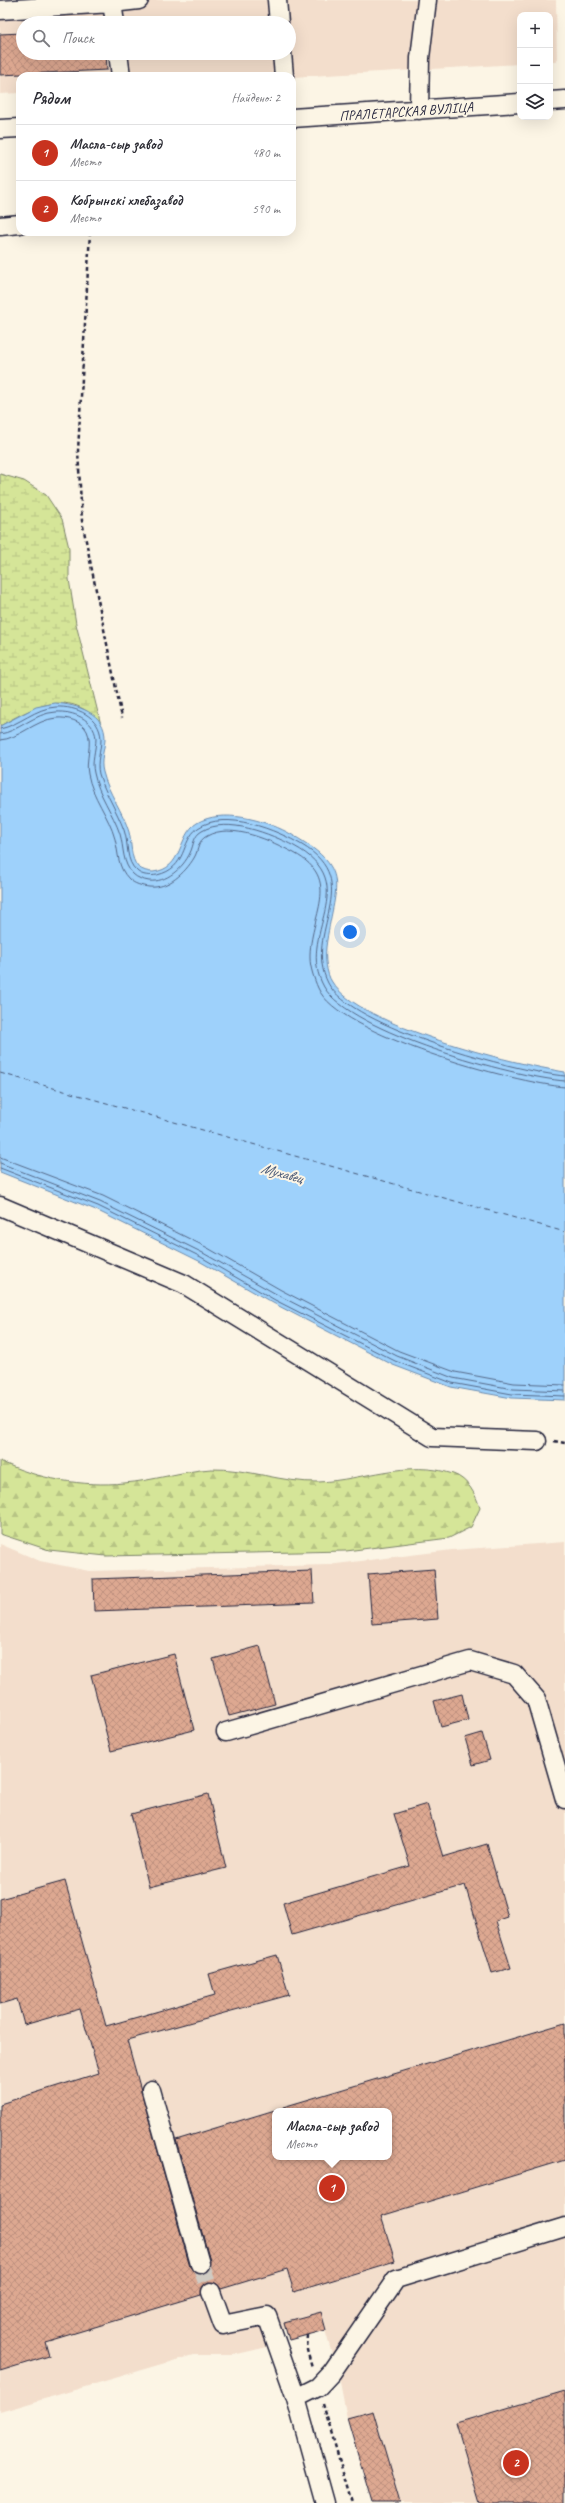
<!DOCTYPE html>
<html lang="ru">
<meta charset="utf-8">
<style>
body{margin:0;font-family:Caveat,sans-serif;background:#f7f7f7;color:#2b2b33}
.controls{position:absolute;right:12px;top:12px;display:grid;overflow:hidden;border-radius:8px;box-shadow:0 4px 16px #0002}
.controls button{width:36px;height:36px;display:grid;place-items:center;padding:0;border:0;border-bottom:1px solid #e1e1e2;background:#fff;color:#2b2b33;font:20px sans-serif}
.you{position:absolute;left:350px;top:932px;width:14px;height:14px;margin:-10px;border:3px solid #fff;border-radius:50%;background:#1a73e8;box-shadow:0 0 0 6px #1a73e833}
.badge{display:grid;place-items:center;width:26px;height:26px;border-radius:50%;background:#c8321e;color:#fff;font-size:13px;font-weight:700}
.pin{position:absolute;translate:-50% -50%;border:2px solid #fff;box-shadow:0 1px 4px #0006}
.popup{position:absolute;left:272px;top:2108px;width:120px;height:52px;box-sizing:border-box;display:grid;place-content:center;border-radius:8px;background:#fff;filter:drop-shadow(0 1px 3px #0005);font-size:13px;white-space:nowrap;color:#7c7c81}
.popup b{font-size:15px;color:#2b2b33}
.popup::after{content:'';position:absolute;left:50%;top:100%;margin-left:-8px;border:8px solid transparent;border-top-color:#fff}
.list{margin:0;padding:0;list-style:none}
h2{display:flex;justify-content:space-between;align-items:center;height:52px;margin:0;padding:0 16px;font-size:17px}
h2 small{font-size:13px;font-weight:400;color:#7c7c81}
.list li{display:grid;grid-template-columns:26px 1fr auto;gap:12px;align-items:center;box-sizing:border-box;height:56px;padding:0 16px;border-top:1px solid #e1e1e2}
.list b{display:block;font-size:15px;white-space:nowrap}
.list p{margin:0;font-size:13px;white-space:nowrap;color:#7c7c81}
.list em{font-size:13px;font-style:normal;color:#7c7c81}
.icon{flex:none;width:22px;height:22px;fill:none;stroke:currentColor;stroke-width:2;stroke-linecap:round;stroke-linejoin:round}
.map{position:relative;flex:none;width:565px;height:2503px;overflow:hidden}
.search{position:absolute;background:#fff;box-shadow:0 4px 16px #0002;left:16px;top:16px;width:280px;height:44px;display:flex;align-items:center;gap:10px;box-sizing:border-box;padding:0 14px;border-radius:22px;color:#7c7c81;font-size:15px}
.panel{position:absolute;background:#fff;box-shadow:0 4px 16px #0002;left:16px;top:72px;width:280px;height:164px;border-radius:12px}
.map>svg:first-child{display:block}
</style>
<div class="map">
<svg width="565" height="2503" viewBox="0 0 565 2503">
<defs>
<pattern id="forest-firs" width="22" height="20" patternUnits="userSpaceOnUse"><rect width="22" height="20" fill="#d5e598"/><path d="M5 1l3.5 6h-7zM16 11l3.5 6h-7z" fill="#b7c484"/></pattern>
<pattern id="wetland-marsh" width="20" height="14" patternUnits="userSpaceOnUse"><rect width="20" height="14" fill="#d5e598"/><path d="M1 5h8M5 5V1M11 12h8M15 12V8" fill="none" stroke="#b7c484"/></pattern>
<pattern id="building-cross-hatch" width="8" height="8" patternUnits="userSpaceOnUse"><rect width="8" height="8" fill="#dda891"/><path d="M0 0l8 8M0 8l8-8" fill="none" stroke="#bd907e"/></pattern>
</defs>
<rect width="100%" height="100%" fill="#fcf5e5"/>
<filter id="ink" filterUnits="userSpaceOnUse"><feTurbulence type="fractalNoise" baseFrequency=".025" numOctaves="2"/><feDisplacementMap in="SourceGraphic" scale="8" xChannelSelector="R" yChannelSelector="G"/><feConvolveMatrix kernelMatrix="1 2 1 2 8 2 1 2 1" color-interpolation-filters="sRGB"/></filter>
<g filter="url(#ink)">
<path fill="#f3decc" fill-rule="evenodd" d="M0,0H556L557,62H550V15H520V64L292,77L20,76V93L0,94ZM23,23H289V53H23Z
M565,1542V2503H372L347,2418L340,2382L325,2330L289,2340L285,2328L263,2333L267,2347L233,2355H193L0,2412V1544L40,1561L89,1571L328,1565L452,1550ZM275,2111H389V2157H275Z"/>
<path fill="url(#forest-firs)" stroke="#7c846a" d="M0,1461C36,1479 84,1487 124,1483C153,1481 181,1471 211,1469C247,1468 282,1483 319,1482C364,1480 408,1459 453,1474C468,1479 476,1495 480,1508L471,1527L449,1538L346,1551L106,1556L49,1550L0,1534Z"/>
<path fill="url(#wetland-marsh)" stroke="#7c846a" d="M0,474L24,481L46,495L62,519L69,548V579L76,624L101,725C72,687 34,706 0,726Z"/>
<path fill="#9ed1fb" stroke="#6c8bae" d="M55,703C77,705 106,712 105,740C104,751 100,761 103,772C108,793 123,811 129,832C132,844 130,858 138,867C142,870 148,872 153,872C184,869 177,835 197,823C222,808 264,820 287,832C356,870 334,884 326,947C325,958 326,973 332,982C359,1026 514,1064 565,1072V1400L512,1398L451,1387L393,1365L273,1303L199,1261L96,1210L0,1172V726L36,707Z"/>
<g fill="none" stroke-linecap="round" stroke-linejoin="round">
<path stroke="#546888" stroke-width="1" d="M0,729C20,725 35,708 56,707C76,706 100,716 101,739C101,751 96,762 99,774C105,793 117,811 124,830C129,844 125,861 137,871C142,876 151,876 157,875C188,868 180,841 198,828C225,809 277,830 302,845C366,883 302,932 328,983C350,1027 517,1072 565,1076
M0,734C18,732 34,713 56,712C73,711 94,719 96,738C96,750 91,761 94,773C98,794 113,813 120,834C124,848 122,863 133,874C137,878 143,880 149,881C166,883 183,868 190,853C194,845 193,836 202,831C227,816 271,834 294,846C366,885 294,934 324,987C350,1032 513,1077 565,1081
M0,740C19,739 35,720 56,718C67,717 82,721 87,731C93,743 85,761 88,774C92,797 109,816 115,839C119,854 117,867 129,879C134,884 142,886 149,887C168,889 185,873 194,858C199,850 197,841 207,836C231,822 272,841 294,853C344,880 309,916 310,958C310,967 314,979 318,988C338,1035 515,1083 565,1087
M0,1157L103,1196L206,1247L281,1290L399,1351L455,1372L514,1383L565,1385
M0,1163L100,1202L203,1253L278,1295L397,1356L453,1378L513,1389L565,1391
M0,1168L98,1206L201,1257L275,1300L395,1361L452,1383L512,1394L565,1396"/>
<path stroke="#475775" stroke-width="1" stroke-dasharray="5 4" stroke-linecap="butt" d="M0,1073L565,1232"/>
</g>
<path fill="url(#building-cross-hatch)" stroke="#22223b" d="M23,33V53H106L107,70L0,75V34Z
M434,1569L438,1619L372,1624L368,1574Z
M312,1571L314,1603L94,1611L93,1579Z
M260,1646L275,1704L229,1716L213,1659Z
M174,1654L194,1730L111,1751L91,1675Z
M462,1694L468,1720L441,1727L434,1701Z
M482,1733L490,1760L473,1765L465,1738Z
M208,1794L226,1868L149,1887L131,1814Z
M427,1804L443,1857L487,1844L508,1917L496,1921L511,1968L492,1973L465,1885L292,1935L283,1903L410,1866L394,1814Z
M65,1881L106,2026L215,1995L209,1974L277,1955L289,1995L127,2040L190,2267L197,2274L207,2272L210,2261L176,2140L275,2110V2157H389V2111H284L283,2107L565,2023V2160L381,2216L395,2261L294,2292L287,2269L221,2289L217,2284L208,2282L203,2286L201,2295L45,2342L49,2356L0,2371V2104L99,2073L80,2009L24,2025L17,1999L0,2004V1899Z
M321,2312L326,2330L289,2340L284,2322Z
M565,2391V2503H480L456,2423Z
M373,2411L400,2503H372L347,2418Z"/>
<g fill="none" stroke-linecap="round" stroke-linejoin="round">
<path stroke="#d0cbc3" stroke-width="18" stroke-dasharray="18 9" stroke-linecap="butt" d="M200,2264L211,2292"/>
<defs>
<path id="minor" d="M277,0L279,23
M0,10L112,3
M115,23L112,3L139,0
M118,53L121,76
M282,53L284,76
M550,101L565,100
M419,110L420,58L427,0
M292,118L520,103
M0,129L20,128
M0,226L20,224
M0,1206L184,1284L432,1437L537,1441
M226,1732L470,1661L514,1674L536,1699L565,1799
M151,2090L200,2264
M211,2292L223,2325L267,2316L296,2398L325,2503
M296,2398L318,2387L332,2372L396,2279L565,2227"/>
</defs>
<use href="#minor" stroke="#22223b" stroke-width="21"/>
<path stroke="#22223b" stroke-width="2.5" stroke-dasharray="4 3" stroke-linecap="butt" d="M90,232L78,451L82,521L122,718
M554,1441L565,1443
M308,2335L307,2350L312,2368
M323,2404L352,2503"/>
<use href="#minor" stroke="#fcf5e5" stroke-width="18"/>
</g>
</g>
<g text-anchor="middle" stroke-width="4" stroke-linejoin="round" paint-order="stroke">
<g font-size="14" fill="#22223b" stroke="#fcf5e5">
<text transform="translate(406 111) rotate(-4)" y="5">ПРАЛЕТАРСКАЯ ВУЛІЦА</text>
</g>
<g font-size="15" font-style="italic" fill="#475775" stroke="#fcf5e5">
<text transform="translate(282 1173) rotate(15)" y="5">Мухавец</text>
</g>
</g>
</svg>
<div class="controls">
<button>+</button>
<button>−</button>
<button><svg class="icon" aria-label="layers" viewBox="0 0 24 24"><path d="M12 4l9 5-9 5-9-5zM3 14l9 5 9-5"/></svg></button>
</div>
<div class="you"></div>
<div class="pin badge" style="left:332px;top:2188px">1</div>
<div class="popup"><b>Масла-сыр завод</b>Место</div>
<div class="pin badge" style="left:516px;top:2463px">2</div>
<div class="search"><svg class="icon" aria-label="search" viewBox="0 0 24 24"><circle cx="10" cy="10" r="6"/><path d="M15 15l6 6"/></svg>Поиск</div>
<section class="panel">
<h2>Рядом<small>Найдено: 2</small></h2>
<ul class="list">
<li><span class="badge">1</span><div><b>Масла-сыр завод</b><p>Место</p></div><em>480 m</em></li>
<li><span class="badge">2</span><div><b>Кобрынскі хлебазавод</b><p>Место</p></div><em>590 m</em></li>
</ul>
</section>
</div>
